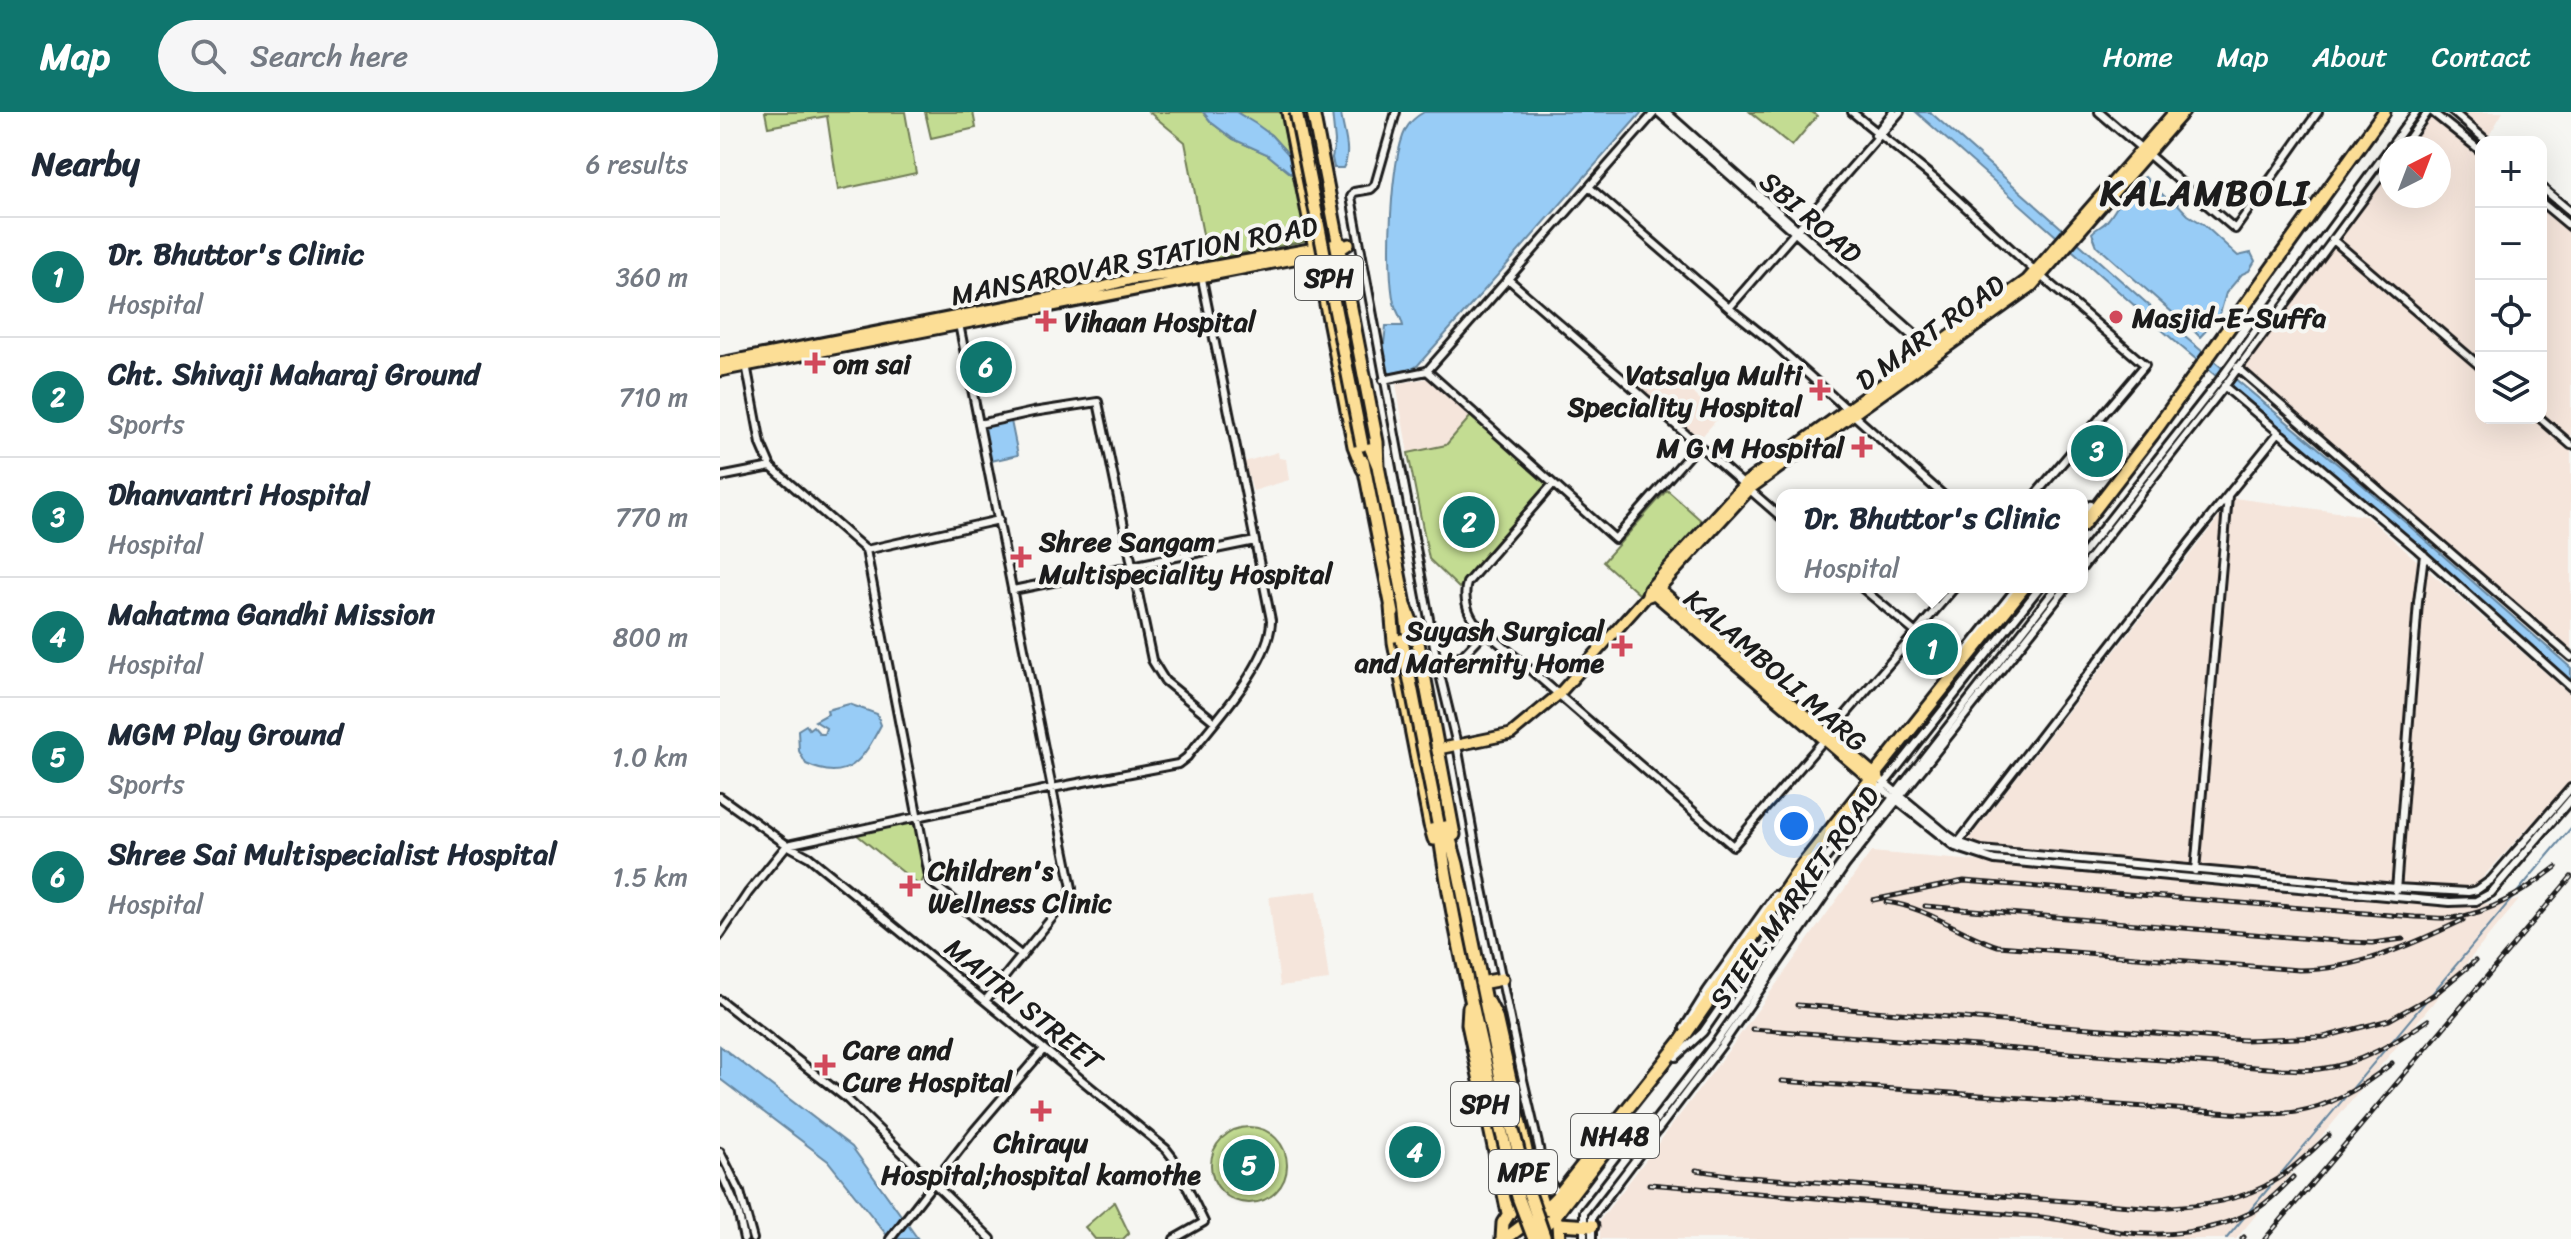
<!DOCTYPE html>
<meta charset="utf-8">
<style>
body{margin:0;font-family:Sriracha,sans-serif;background:#f6f6f7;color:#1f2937}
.controls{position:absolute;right:24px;top:24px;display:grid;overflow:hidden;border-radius:16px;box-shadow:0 8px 32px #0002}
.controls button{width:72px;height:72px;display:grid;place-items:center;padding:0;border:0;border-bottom:2px solid #e0e1e3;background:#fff;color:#1f2937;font:40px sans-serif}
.compass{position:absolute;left:1659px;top:24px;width:72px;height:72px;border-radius:50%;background:#fff;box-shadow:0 8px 32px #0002;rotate:42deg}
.you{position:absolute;left:1074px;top:714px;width:28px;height:28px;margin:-20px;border:6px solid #fff;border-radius:50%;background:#1a73e8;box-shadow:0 0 0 12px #1a73e833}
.badge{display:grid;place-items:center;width:52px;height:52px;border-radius:50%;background:#0f766e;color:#fff;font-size:26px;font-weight:700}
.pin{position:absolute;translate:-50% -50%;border:4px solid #fff;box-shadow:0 2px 8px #0006}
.popup{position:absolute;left:1056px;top:377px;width:312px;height:104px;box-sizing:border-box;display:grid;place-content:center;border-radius:16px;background:#fff;filter:drop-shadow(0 2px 6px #0005);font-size:26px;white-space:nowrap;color:#747a83}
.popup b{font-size:30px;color:#1f2937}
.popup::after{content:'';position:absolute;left:50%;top:100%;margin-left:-16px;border:16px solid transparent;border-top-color:#fff}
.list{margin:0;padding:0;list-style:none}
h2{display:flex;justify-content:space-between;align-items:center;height:104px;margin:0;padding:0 32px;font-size:34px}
h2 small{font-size:26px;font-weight:400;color:#747a83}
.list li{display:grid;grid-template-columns:52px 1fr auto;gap:24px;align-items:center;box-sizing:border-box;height:120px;padding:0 32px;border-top:2px solid #e0e1e3}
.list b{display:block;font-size:30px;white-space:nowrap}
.list p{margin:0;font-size:26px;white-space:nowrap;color:#747a83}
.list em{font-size:26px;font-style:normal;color:#747a83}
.icon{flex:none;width:44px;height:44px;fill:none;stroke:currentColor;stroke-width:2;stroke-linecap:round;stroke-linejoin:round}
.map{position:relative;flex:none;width:1851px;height:1127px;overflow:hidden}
header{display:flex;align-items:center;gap:48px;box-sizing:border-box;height:112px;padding:0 40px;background:#0f766e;color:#fff}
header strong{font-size:38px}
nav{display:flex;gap:44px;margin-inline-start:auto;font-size:28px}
.search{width:560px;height:72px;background:#f6f6f7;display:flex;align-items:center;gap:20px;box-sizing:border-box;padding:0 28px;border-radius:44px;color:#747a83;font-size:30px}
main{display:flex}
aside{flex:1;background:#fff}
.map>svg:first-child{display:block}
</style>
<header>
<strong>Map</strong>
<div class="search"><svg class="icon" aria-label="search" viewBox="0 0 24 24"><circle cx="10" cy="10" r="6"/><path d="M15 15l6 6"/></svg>Search here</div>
<nav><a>Home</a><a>Map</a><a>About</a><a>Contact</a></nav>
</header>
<main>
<aside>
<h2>Nearby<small>6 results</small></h2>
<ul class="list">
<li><span class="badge">1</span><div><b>Dr. Bhuttor's Clinic</b><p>Hospital</p></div><em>360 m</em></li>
<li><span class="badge">2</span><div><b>Cht. Shivaji Maharaj Ground</b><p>Sports</p></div><em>710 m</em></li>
<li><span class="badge">3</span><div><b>Dhanvantri Hospital</b><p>Hospital</p></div><em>770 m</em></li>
<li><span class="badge">4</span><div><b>Mahatma Gandhi Mission</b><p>Hospital</p></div><em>800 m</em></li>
<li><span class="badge">5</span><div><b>MGM Play Ground</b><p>Sports</p></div><em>1.0 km</em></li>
<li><span class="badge">6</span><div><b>Shree Sai Multispecialist Hospital</b><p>Hospital</p></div><em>1.5 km</em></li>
</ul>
</aside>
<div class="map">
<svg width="1851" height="1127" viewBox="0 0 1851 1127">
<rect width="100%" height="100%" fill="#f6f6f2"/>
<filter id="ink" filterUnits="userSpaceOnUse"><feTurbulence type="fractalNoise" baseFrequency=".0125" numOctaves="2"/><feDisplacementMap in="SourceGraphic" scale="16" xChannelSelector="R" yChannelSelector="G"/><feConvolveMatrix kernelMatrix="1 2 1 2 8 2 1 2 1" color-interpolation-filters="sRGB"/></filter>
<g filter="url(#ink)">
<path fill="#f5e5db" d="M1710,0L1761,41V306H1821V95L1851,122V538L1524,255L1671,53V84H1719V36H1684Z
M1732,0H1783L1765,30Z
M942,252L999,305L978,329L920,276Z
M708,266L751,304L726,333L688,341L676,272Z
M558,340L559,346L566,347L569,368L533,379L524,350Z
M1514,386L1646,404L1851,583V668L1756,773L1749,776L1269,737L1256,734L1248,728Z
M1151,740L1749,791L1774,792L1799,788L1516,1127H880V1108L1009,938Z
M597,779L609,868L560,874L549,785Z"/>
<path fill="#c3dc92" stroke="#707c57" stroke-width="2" d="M45,0H185L196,61L118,78L107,4L48,15Z
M205,0H253L256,16L211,26Z
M429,0H483L492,11L513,27L547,42L574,64L590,128L488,148L465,30Z
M516,0H561L569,43L551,23Z
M1030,0H1092L1097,4L1072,34Z
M751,304L829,373L739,476L709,447L688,341L726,333Z
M947,378L984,411L919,482L883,450Z
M196,709L205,763L200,774L136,722Z
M491 1053a38 38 0 1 1 76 0a38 38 0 1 1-76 0Z
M394,1090L409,1121L403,1127H375L365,1115Z"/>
<path fill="#98ccf6" stroke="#66869f" stroke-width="2" d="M483,0H516L536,12L551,23L569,43L574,64L547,42L513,27L492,11Z
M612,0H621C622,18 633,39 623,56H614L612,46L615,30Z
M704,0H922L698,253L692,257L669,262L662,249L666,214H683C681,204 676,199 674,191C666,155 670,49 686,17C690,9 697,4 704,0Z
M1196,0H1210L1465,225L1645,375L1851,556V571L1639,384L1459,233Z
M1425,65L1445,85L1452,86L1468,103L1483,112L1518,144L1531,141L1535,149L1529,159L1522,162L1506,181L1498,209L1494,210L1480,225L1474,219L1473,215L1470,216L1377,134L1372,121C1377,115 1382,115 1387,109C1400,94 1405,73 1425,65Z
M291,309L298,343L271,349L262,314Z
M129,592L157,602L161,613C143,647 129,672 86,652L79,639L78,618L86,613L89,617L93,614L100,622H104L106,616L95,609L108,602L107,598Z
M0,934L132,1035L198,1127H170L108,1049L0,967Z"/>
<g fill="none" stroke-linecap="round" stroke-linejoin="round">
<path stroke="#66869f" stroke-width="2" d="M1506,1127L1851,716"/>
<defs>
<path id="minor" d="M676,0L655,73L651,77L634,80L631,85L717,550L737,633L763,777L800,955L819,1036L822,1059L836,1079
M938,0L1209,239
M946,0L1212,237
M1132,0L1215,67L1316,160L1425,253L1315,383
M1379,0L1515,117L1598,0
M1712,0L1761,39
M1733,0L1768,30
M1155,23L1173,0
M1682,36L1708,0
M869,75L1009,196L1053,231L1223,383
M1821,75L1851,100
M1821,90L1851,115
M1612,127L1761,255
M788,167L1062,406
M1009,196L1180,0
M239,212L352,776L349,785L265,889
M26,252L41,332L51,355L146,438L210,769L302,844
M1517,255L1851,545
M707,259L895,427L978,333
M707,259L935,0
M663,268L707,259
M1504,274L1698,438L1851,575
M1820,306L1851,333
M259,312L313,300L378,290L432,548L445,569L494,609
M0,365L51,355
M833,372L747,471C743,484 747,499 754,509L1013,734L1235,475
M1362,399L1370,393
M146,438L279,408
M1362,443L1498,270L1696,0
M1362,456L1504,275L1671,50
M1141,475L1196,521
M293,478L535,429
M1247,538L1297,475
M717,550L743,543L766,519
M1159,666L1229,724L1238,730L1261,738L1676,776L1748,780L1757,778L1771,768L1851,676
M1155,671L1235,735L1275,748L1730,790L1756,789L1771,781L1851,687
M0,685L67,733L89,745L446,1037L453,1046L484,1110L454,1127
M1237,732L1471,429L1559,320
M1475,759L1508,384
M1676,779L1698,490L1704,443
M0,823L28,781L67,733L332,676L458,652L467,645C493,611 551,551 551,508L481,162
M0,888L126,986L271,1127
M964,916L987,879L1055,783
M956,945L983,920L1090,766L1320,475
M0,1040L20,1080L33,1127
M0,1058L18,1099L24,1127
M170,1127L254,1019L324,937
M864,1127V1100L996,930L1121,752L1337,475
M872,1127V1105L1002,933L1125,754L1347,475"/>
<path id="major" d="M0,251L379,176L412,167L452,162L622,131
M0,259L620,138L629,132
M937,475L1159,666
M931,479L1155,671
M926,485L929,477L1026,370L1307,168L1454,0
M699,641L791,622L839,582L926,485L934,482L1031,376L1312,174L1464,0"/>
<path id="highway" d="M568,0L634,334L643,357
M593,0L657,330L658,354
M649,332L658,354L685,493L689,527
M643,349L673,501
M1362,414L1432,323L1664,0
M685,493L697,525L734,723
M671,495L674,530L710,713L714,727
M725,710L737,752L786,991
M718,711C731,806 754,900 775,994
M761,871L782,867
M769,891L776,905L807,1043L823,1094
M749,895L748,912L788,1101
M833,1101L838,1112L839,1127
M838,1112L872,1114
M816,1121L835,1104L899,1020
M782,1127L783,1111L792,1097
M785,1127L826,1096L839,1083L961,929L1081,755L1304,475"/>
</defs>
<use href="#minor" stroke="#1c1c1c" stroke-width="12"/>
<use href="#major" stroke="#1c1c1c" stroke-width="15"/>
<use href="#highway" stroke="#1c1c1c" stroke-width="17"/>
<use href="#minor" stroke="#f6f6f2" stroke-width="6"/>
<use href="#major" stroke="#fcde96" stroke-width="9"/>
<use href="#highway" stroke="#fcde96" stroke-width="11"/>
<defs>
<path id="rail" d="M1153,788L1244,769L1695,805C1707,805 1721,807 1733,806C1773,800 1805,779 1836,755
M1166,790C1208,795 1239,822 1278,834L1579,858C1637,858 1691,833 1743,808
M1205,794L1628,830L1652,831L1683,827
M1077,893L1524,928L1604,925L1669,908L1715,882L1755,849
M1032,917L1561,957C1574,957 1587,959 1599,957C1640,953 1676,930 1708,908
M1062,969L1525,1002C1542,1001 1560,1003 1576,1000C1612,994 1644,974 1672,951
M976,1058L1016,1064L1437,1096C1479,1093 1521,1091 1557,1067C1576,1055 1592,1038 1609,1023
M929,1072L1321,1105C1349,1108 1374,1116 1401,1120C1444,1126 1491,1120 1530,1101C1547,1092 1560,1078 1573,1065
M1522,1127L1524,1125
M1545,1127L1851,765"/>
</defs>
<use href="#rail" stroke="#1c1c1c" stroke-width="5"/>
<use href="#rail" stroke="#f6f6f2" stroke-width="2" stroke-dasharray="6" stroke-linecap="butt"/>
<defs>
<path id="highway-bridge" d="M576,0L642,333
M682,528L718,711
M786,991L809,1081L825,1127
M775,994L798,1085L814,1127"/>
</defs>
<use href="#highway-bridge" stroke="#1c1c1c" stroke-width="17" stroke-linecap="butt"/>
<use href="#highway-bridge" stroke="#fcde96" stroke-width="11"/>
</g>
</g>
<g fill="#d1495b" stroke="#f6f6f2" stroke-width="3">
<circle cx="1396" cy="205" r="8"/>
<path d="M322 197h8v8h8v8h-8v8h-8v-8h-8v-8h8z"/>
<path d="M91 239h8v8h8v8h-8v8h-8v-8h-8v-8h8z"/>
<path d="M1096 266h8v8h8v8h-8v8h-8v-8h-8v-8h8z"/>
<path d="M1138 323h8v8h8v8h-8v8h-8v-8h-8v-8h8z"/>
<path d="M297 433h8v8h8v8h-8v8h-8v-8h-8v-8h8z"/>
<path d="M898 522h8v8h8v8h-8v8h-8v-8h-8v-8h8z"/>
<path d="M186 762h8v8h8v8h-8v8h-8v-8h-8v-8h8z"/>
<path d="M101 941h8v8h8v8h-8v8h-8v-8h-8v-8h8z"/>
<path d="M317 987h8v8h8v8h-8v8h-8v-8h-8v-8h8z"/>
</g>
<g text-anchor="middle" stroke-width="8" stroke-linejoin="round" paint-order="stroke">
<g fill="#f6f6f2" stroke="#5d5d5c" stroke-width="2">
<rect x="575" y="144" width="68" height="44" rx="6"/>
<rect x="731" y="970" width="68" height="44" rx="6"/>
<rect x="851" y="1002" width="88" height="44" rx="6"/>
<rect x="769" y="1038" width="68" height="44" rx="6"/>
</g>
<g font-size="26" font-weight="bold" fill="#1c1c1c">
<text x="609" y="175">SPH</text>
<text x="765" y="1001">SPH</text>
<text x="895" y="1033">NH48</text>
<text x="803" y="1069">MPE</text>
</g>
<g font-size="28" fill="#1c1c1c" stroke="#f6f6f2">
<text transform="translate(1091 105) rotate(41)" y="10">SBI ROAD</text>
<text transform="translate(414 148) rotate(-11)" y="10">MANSAROVAR STATION ROAD</text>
<text transform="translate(1210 220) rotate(-36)" y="10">D MART ROAD</text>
<text transform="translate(1056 558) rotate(41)" y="10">KALAMBOLI MARG</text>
<text transform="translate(1074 785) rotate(-54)" y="10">STEEL MARKET ROAD</text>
<text transform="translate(304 892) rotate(39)" y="10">MAITRI STREET</text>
</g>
<g font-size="28" font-weight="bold" fill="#1c1c1c" stroke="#f6f6f2" text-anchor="start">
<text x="1412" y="215">Masjid-E-Suffa</text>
<text x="344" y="219">Vihaan Hospital</text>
<text x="113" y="261">om sai</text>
<text x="1082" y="272" text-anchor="end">Vatsalya Multi<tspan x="1082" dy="32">Speciality Hospital</tspan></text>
<text x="1124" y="345" text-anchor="end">M G M Hospital</text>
<text x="319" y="439">Shree Sangam<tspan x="319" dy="32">Multispeciality Hospital</tspan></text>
<text x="884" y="528" text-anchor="end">Suyash Surgical<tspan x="884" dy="32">and Maternity Home</tspan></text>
<text x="208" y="768">Children's<tspan x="208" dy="32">Wellness Clinic</tspan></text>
<text x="123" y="947">Care and<tspan x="123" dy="32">Cure Hospital</tspan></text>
<text x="321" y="1040" text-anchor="middle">Chirayu<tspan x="321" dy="32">Hospital;hospital kamothe</tspan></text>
</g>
<g font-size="36" font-weight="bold" letter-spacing="2" fill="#1c1c1c" stroke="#f6f6f2">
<text x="1485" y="93">KALAMBOLI</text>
</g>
</g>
</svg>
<div class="controls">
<button>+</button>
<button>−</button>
<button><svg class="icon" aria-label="locate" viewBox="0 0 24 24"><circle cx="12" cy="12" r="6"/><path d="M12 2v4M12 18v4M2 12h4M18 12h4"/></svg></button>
<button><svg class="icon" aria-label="layers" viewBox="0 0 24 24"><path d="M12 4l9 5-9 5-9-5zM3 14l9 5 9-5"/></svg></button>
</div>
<svg class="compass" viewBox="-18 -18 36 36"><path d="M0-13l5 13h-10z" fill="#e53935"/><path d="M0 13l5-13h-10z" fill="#747a83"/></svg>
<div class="you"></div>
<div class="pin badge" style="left:1212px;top:537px">1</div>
<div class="popup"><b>Dr. Bhuttor's Clinic</b>Hospital</div>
<div class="pin badge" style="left:749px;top:410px">2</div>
<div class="pin badge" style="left:1377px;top:339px">3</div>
<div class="pin badge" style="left:695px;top:1040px">4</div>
<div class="pin badge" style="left:529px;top:1053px">5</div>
<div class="pin badge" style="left:266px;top:255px">6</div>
</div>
</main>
